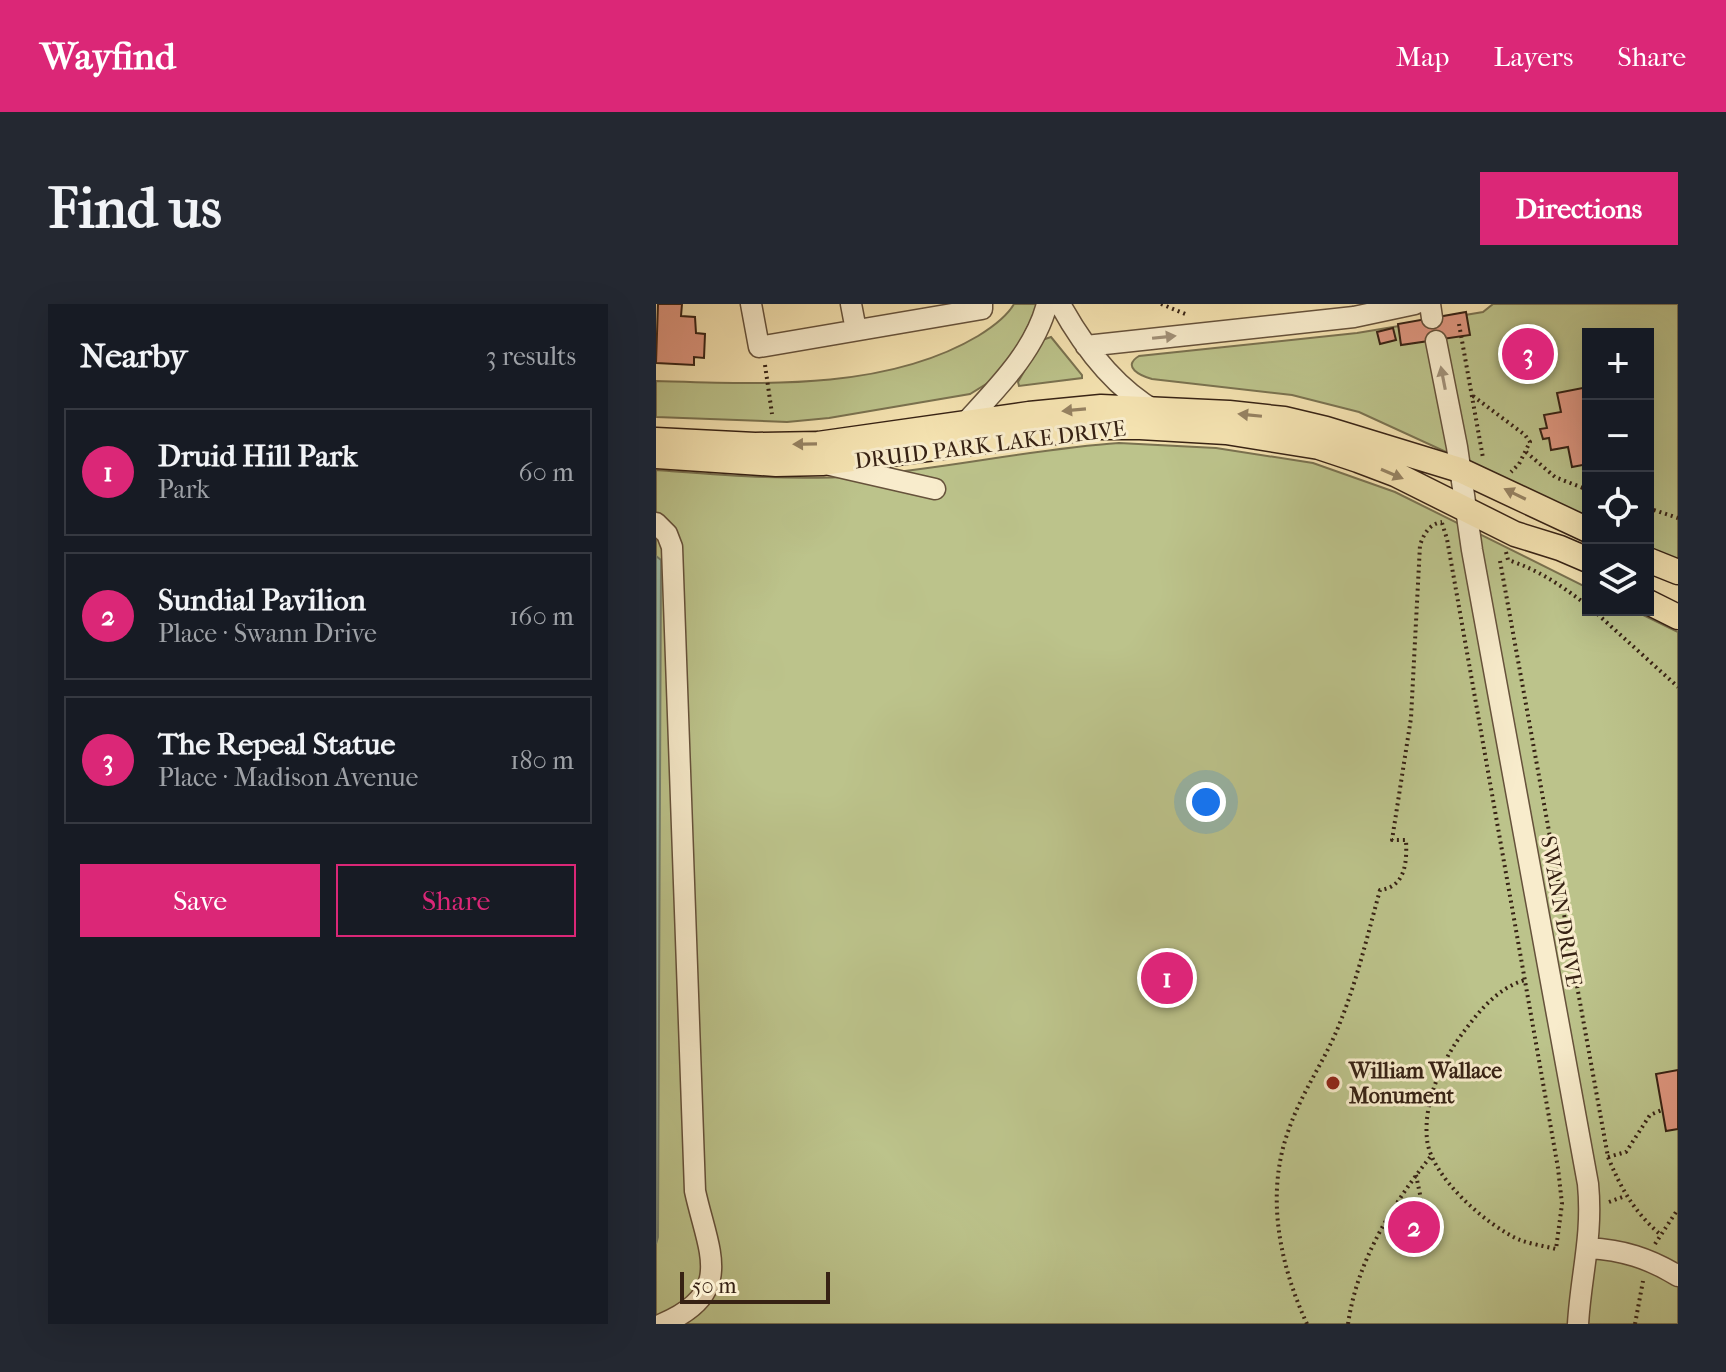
<!DOCTYPE html>
<meta charset="utf-8">
<style>
body{margin:0;font-family:"IM FELL French Canon",serif;background:#242831;color:#f1f3f6}
.controls{position:absolute;right:24px;top:24px;display:grid;overflow:hidden;border-radius:0px;box-shadow:0 8px 32px #0002}
.controls button{width:72px;height:72px;display:grid;place-items:center;padding:0;border:0;border-bottom:2px solid #363941;background:#171b24;color:#f1f3f6;font:40px sans-serif}
.scale{position:absolute;left:24px;bottom:20px;width:150px;box-sizing:border-box;padding-left:8px;border:4px solid #372214;border-top:0;font-size:22px;line-height:28px;white-space:nowrap;color:#372214;-webkit-text-stroke:6px #f8eccc;paint-order:stroke}
.you{position:absolute;left:550px;top:498px;width:28px;height:28px;margin:-20px;border:6px solid #fff;border-radius:50%;background:#1a73e8;box-shadow:0 0 0 12px #1a73e833}
.badge{display:grid;place-items:center;width:52px;height:52px;border-radius:50%;background:#db2777;color:#fff;font-size:26px;font-weight:700}
.pin{position:absolute;translate:-50% -50%;border:4px solid #fff;box-shadow:0 2px 8px #0006}
.list{margin:0;padding:0;list-style:none}
h2{display:flex;justify-content:space-between;align-items:center;height:104px;margin:0;padding:0 32px;font-size:34px}
h2 small{font-size:26px;font-weight:400;color:#9ea1a6}
.list li{display:grid;grid-template-columns:52px 1fr auto;gap:24px;align-items:center;box-sizing:border-box;height:128px;margin:0 16px 16px;padding:0 16px;border:2px solid #363941;border-radius:0px}
.list b{display:block;font-size:30px;white-space:nowrap}
.list p{margin:0;font-size:26px;white-space:nowrap;color:#9ea1a6}
.list em{font-size:26px;font-style:normal;color:#9ea1a6}
.actions{display:flex;gap:16px;padding:24px 32px}
.actions a{flex:1;padding:18px 0;border:2px solid #db2777;border-radius:0px;text-align:center;font-size:28px;color:#db2777}
.actions .main{background:#db2777;color:#fff}
.icon{flex:none;width:44px;height:44px;fill:none;stroke:currentColor;stroke-width:2;stroke-linecap:round;stroke-linejoin:round}
.map{position:relative;flex:none;width:1022px;height:1020px;overflow:hidden;border-radius:0px}
header{display:flex;align-items:center;gap:48px;box-sizing:border-box;height:112px;padding:0 40px;background:#db2777;color:#fff}
header strong{font-size:38px}
nav{display:flex;gap:44px;margin-inline-start:auto;font-size:28px}
.intro{display:flex;align-items:center;justify-content:space-between;box-sizing:border-box;height:192px;padding:0 48px}
h1{margin:0;font-size:56px}
.button{padding:20px 36px;border-radius:0px;background:#db2777;color:#fff;font-size:28px;font-weight:700}
main{display:flex;gap:48px;padding:0 48px}
aside{flex:1;background:#171b24;border-radius:0px;box-shadow:0 8px 32px #0002}
.map>svg:first-child{display:block}
</style>
<header>
<strong>Wayfind</strong>
<nav><a>Map</a><a>Layers</a><a>Share</a></nav>
</header>
<div class="intro"><h1>Find us</h1><a class="button">Directions</a></div>
<main>
<aside>
<h2>Nearby<small>3 results</small></h2>
<ul class="list">
<li><span class="badge">1</span><div><b>Druid Hill Park</b><p>Park</p></div><em>60 m</em></li>
<li><span class="badge">2</span><div><b>Sundial Pavilion</b><p>Place · Swann Drive</p></div><em>160 m</em></li>
<li><span class="badge">3</span><div><b>The Repeal Statue</b><p>Place · Madison Avenue</p></div><em>180 m</em></li>
</ul>
<div class="actions"><a class="main">Save</a><a>Share</a></div>
</aside>
<div class="map">
<svg width="1022" height="1020" viewBox="0 0 1022 1020">
<rect width="100%" height="100%" fill="#f4e2b0"/>
<filter id="stains"><feTurbulence type="fractalNoise" baseFrequency=".0025" numOctaves="4"/><feColorMatrix values="0 0 0 0 .2 0 0 0 0 .09 0 0 0 0 .02 0 0 0 .5 -.17"/></filter>
<radialGradient id="worn" r=".72"><stop offset=".6" stop-color="#630" stop-opacity="0"/><stop offset="1" stop-color="#630" stop-opacity=".3"/></radialGradient>
<path fill="#bcc38b" stroke="#7a7250" stroke-width="2" d="M358,0H383L357,52L335,77L314,90L173,114L131,118L0,113V77C104,80 230,87 322,32C335,24 350,14 358,0Z
M837,0H1022V256L992,243V30H932V213L703,108L636,91L496,75C485,72 465,63 483,52L701,29L827,8Z
M395,33L426,71V74L363,82L362,78L386,36Z
M463,139L560,144L657,159L739,188L932,284V306H977L1022,328V1020H0V166C67,171 135,177 202,172C289,165 375,145 463,139Z"/>
<path fill="#9cbeac" stroke="#74806f" stroke-width="2" d="M0,252L5,256L2,933L0,940Z"/>
<path fill="#de967f" stroke="#372214" stroke-width="2" d="M2,0H26L25,12L39,13L40,29L49,30L48,54L38,53V61L0,59Z
M810,8L814,31L745,41L742,20Z
M737,24L740,36L724,40L721,28Z
M932,83V160L916,163L912,143L895,146L893,134L887,135L884,125L891,124L888,111L905,108L901,89Z
M1022,766V825L1010,827L1000,770Z
M758,907L768,911L771,919L765,934L756,938L748,934L744,926L750,911Z"/>
<g fill="none" stroke-linecap="round" stroke-linejoin="round">
<defs>
<path id="minor" d="M95,0L103,43L326,5V0
M195,0L200,26
M404,0C427,42 459,84 501,108
M774,0L776,14
M780,37L801,143L816,246L932,880C937,932 925,970 922,1020
M430,42L698,13L759,0
M310,118C341,84 379,47 391,0
M174,161L279,185
M0,219L11,230L16,243L39,887C52,947 80,989 6,1020
M933,944C966,946 993,954 1022,972"/>
<path id="major" d="M0,136L99,141L162,140L373,110L445,103L573,109L628,115L670,125L804,166L932,226
M0,152L120,160L166,159L437,123H484L570,128L663,143L702,156L739,170L859,230L904,244L932,256
M992,256L1022,268
M992,298L1022,313"/>
</defs>
<use href="#minor" stroke="#66523b" stroke-width="23"/>
<use href="#major" stroke="#372214" stroke-width="27"/>
<path stroke="#372214" stroke-width="4" stroke-dasharray="2 4" stroke-linecap="butt" d="M505,0L532,11
M803,20L827,154
M109,61L116,110
M817,92L869,131L874,138L863,160L855,168
M870,148L899,173L932,186
M992,204L1022,214
M786,219L791,235L902,864L906,900L900,945C888,942 875,940 864,936C831,922 774,872 771,835C767,798 787,754 809,726C825,705 842,684 869,676
M850,248L852,256C883,266 906,282 932,302
M844,257L952,853C965,885 979,909 1005,931
M937,306L1022,383
M952,853L970,848L994,811L1006,806
M760,871L766,900L764,909
M953,898L969,892
M999,940L1022,905
M651,1020C623,959 609,889 633,825C645,790 667,759 681,726C700,681 711,633 724,586C750,583 751,557 750,536H736L755,414L764,241C768,230 773,220 786,218
M692,1020C701,957 736,901 775,852
M979,1020L987,977"/>
<use href="#minor" stroke="#f8eccc" stroke-width="20"/>
<use href="#major" stroke="#f4e2b0" stroke-width="24"/>
</g>
<defs><path id="oneway-solid" d="M-6-.8H1V-3.2L6.5 0L1 3.2V.8H-6Z" transform="scale(2)"/></defs>
<g fill="#a19179">
<use href="#oneway-solid" transform="translate(508 33) rotate(-6)"/>
<use href="#oneway-solid" transform="translate(787 74) rotate(-101)"/>
</g>
<g fill="#968262">
<use href="#oneway-solid" transform="translate(418 106) rotate(175)"/>
<use href="#oneway-solid" transform="translate(594 111) rotate(-174)"/>
<use href="#oneway-solid" transform="translate(149 140) rotate(179)"/>
<use href="#oneway-solid" transform="translate(736 170) rotate(23)"/>
<use href="#oneway-solid" transform="translate(859 190) rotate(-154)"/>
</g>
<circle fill="#8f2418" stroke="#f8eccc" stroke-width="3" cx="677" cy="779" r="8"/>
<g text-anchor="middle" stroke-width="6" stroke-linejoin="round" paint-order="stroke">
<g font-size="22" fill="#372214" stroke="#f8eccc">
<text transform="translate(334 140) rotate(-7)" y="8">DRUID PARK LAKE DRIVE</text>
<text transform="translate(906 607) rotate(80)" y="8">SWANN DRIVE</text>
</g>
<g font-size="22" font-weight="bold" fill="#372214" stroke="#f8eccc" text-anchor="start">
<text x="693" y="774">William Wallace<tspan x="693" dy="25">Monument</tspan></text>
</g>
</g>
<rect width="100%" height="100%" filter="url(#stains)"/>
<rect width="100%" height="100%" fill="url(#worn)"/>
</svg>
<div class="controls">
<button>+</button>
<button>−</button>
<button><svg class="icon" aria-label="locate" viewBox="0 0 24 24"><circle cx="12" cy="12" r="6"/><path d="M12 2v4M12 18v4M2 12h4M18 12h4"/></svg></button>
<button><svg class="icon" aria-label="layers" viewBox="0 0 24 24"><path d="M12 4l9 5-9 5-9-5zM3 14l9 5 9-5"/></svg></button>
</div>
<div class="scale">50 m</div>
<div class="you"></div>
<div class="pin badge" style="left:511px;top:674px">1</div>
<div class="pin badge" style="left:758px;top:923px">2</div>
<div class="pin badge" style="left:872px;top:50px">3</div>
</div>
</main>
